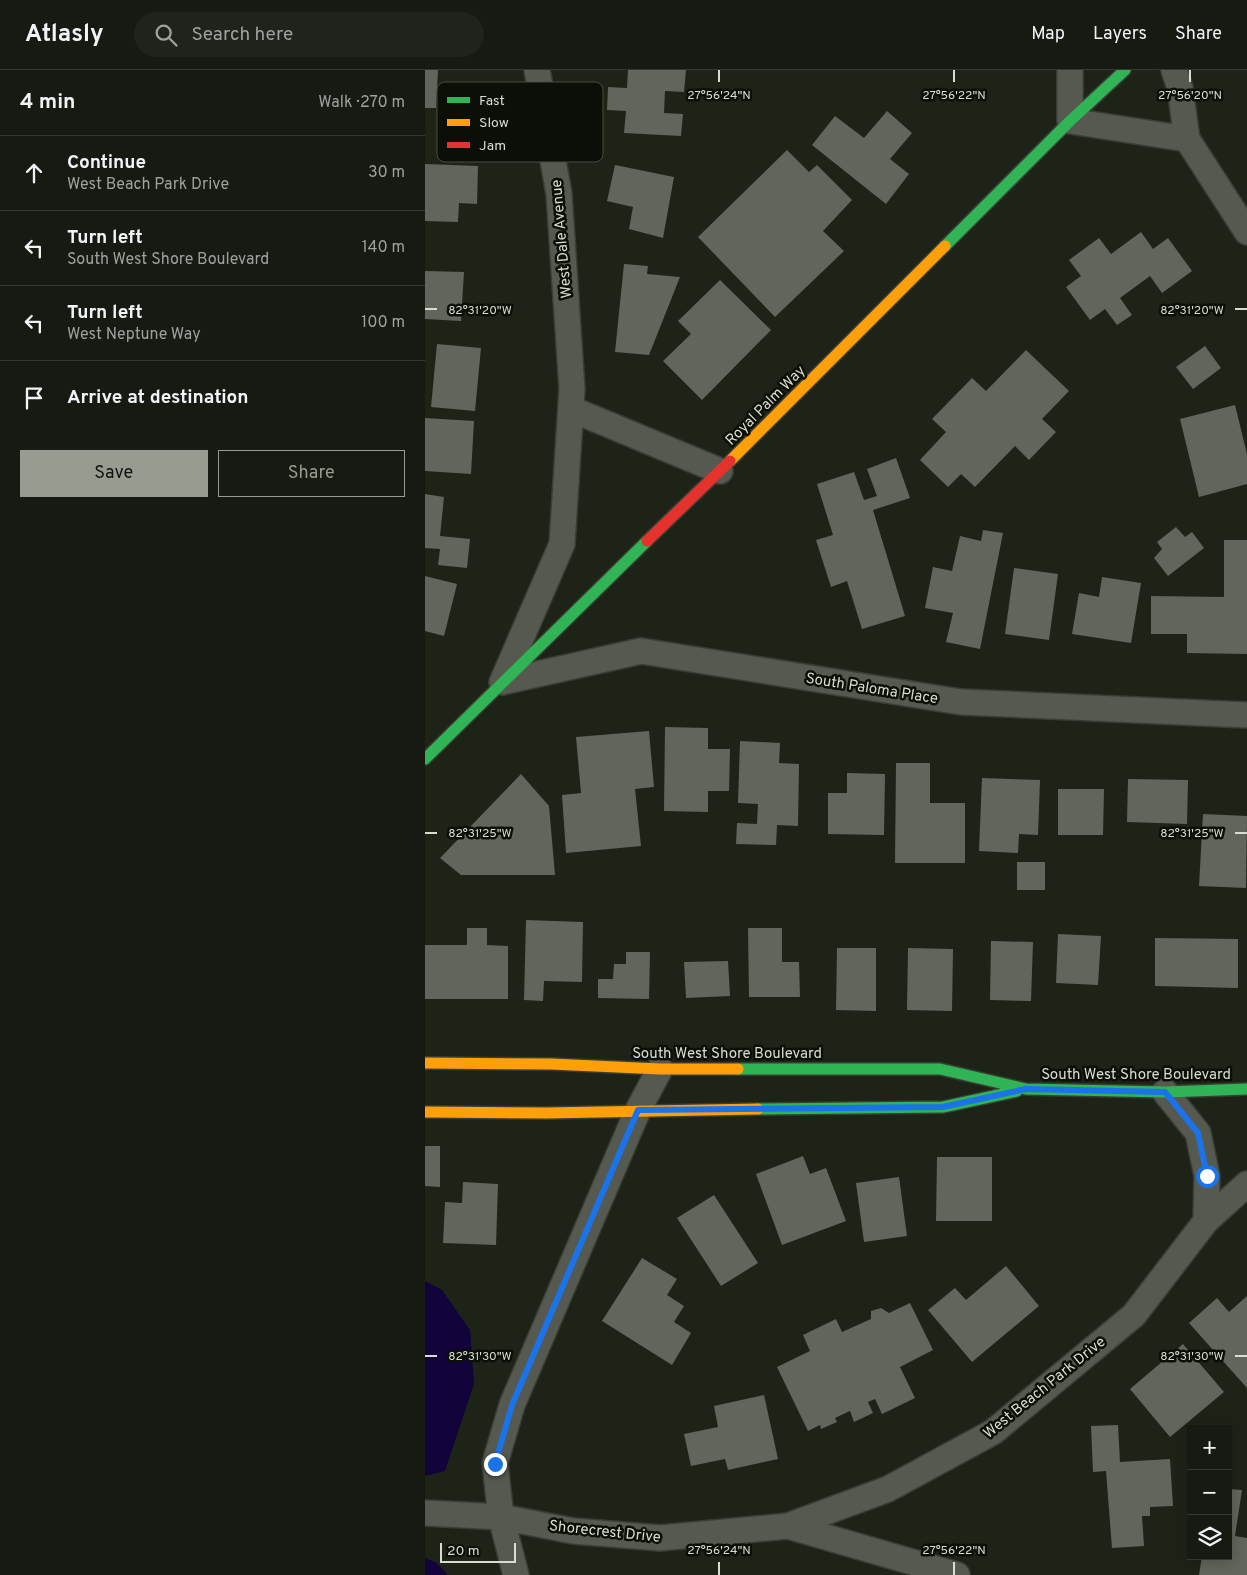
<!DOCTYPE html>
<meta charset="utf-8">
<style>
body{margin:0;font-family:Overpass,sans-serif;background:#1f231b;color:#f1f3f6}
.controls{position:absolute;right:15px;bottom:15px;display:grid;overflow:hidden;border-radius:0px;box-shadow:0 2px 12px #0003}
.controls button{width:45px;height:45px;display:grid;place-items:center;padding:0;border:0;border-bottom:1px solid #353832;background:#161a12;color:#f1f3f6;font:25px sans-serif}
.scale{position:absolute;left:15px;bottom:12px;width:76px;box-sizing:border-box;padding-left:5px;border:2px solid #d7ddd0;border-top:0;font-size:14px;line-height:18px;white-space:nowrap;color:#d7ddd0;-webkit-text-stroke:4px #0b0f07;paint-order:stroke}
.stop{position:absolute;width:15px;height:15px;margin:-11px;border:4px solid #1a73e8;border-radius:50%;background:#fff}
.stop.end{background:#1a73e8;border-color:#fff;box-shadow:0 1px 5px #0008}
.list{margin:0;padding:0;list-style:none}
h2{display:flex;justify-content:space-between;align-items:center;height:65px;margin:0;padding:0 20px;font-size:21px}
h2 small{font-size:16px;font-weight:400;color:#9ea19f}
.list li{display:grid;grid-template-columns:32px 1fr auto;gap:15px;align-items:center;box-sizing:border-box;height:75px;padding:0 20px;border-top:1px solid #353832}
.list b{display:block;font-size:19px;white-space:nowrap}
.list p{margin:0;font-size:16px;white-space:nowrap;color:#9ea19f}
.list em{font-size:16px;font-style:normal;color:#9ea19f}
.actions{display:flex;gap:10px;padding:15px 20px}
.actions a{flex:1;padding:11px 0;border:1px solid #969c90;border-radius:0px;text-align:center;font-size:18px;color:#969c90}
.actions .main{background:#969c90;color:#111}
.icon{flex:none;width:28px;height:28px;fill:none;stroke:currentColor;stroke-width:2;stroke-linecap:round;stroke-linejoin:round}
.map{position:relative;flex:none;width:822px;height:1505px;overflow:hidden}
header{display:flex;align-items:center;gap:30px;box-sizing:border-box;height:70px;padding:0 25px;background:#161a12;border-bottom:1px solid #353832}
header strong{font-size:24px}
nav{display:flex;gap:28px;margin-inline-start:auto;font-size:18px}
.search{width:350px;height:45px;background:#1f231b;display:flex;align-items:center;gap:12px;box-sizing:border-box;padding:0 18px;border-radius:28px;color:#9ea19f;font-size:19px}
main{display:flex}
aside{flex:1;background:#161a12}
.map>svg:first-child{display:block}
</style>
<header>
<strong>Atlasly</strong>
<div class="search"><svg class="icon" aria-label="search" viewBox="0 0 24 24"><circle cx="10" cy="10" r="6"/><path d="M15 15l6 6"/></svg>Search here</div>
<nav><a>Map</a><a>Layers</a><a>Share</a></nav>
</header>
<main>
<aside>
<h2>4 min<small>Walk · 270 m</small></h2>
<ul class="list">
<li><svg class="icon" aria-label="ahead" viewBox="0 0 24 24"><path d="M12 20V5M6 11l6-6 6 6"/></svg><div><b>Continue</b><p>West Beach Park Drive</p></div><em>30 m</em></li>
<li><svg class="icon" aria-label="left" viewBox="0 0 24 24"><path d="M17 20v-9H6M10 6l-5 5 5 5"/></svg><div><b>Turn left</b><p>South West Shore Boulevard</p></div><em>140 m</em></li>
<li><svg class="icon" aria-label="left" viewBox="0 0 24 24"><path d="M17 20v-9H6M10 6l-5 5 5 5"/></svg><div><b>Turn left</b><p>West Neptune Way</p></div><em>100 m</em></li>
<li><svg class="icon" aria-label="arrive" viewBox="0 0 24 24"><path d="M6 21V4h12l-3 4 3 4H6"/></svg><div><b>Arrive at destination</b></div></li>
</ul>
<div class="actions"><a class="main">Save</a><a>Share</a></div>
</aside>
<div class="map">
<svg width="822" height="1505" viewBox="0 0 822 1505">
<rect width="100%" height="100%" fill="#1e2318"/>
<path fill="#12033a" d="M0,1211L17,1220L45,1260L49,1314L20,1401L0,1406Z
M0,1488L12,1493L23,1505H0Z"/>
<path fill="#61665c" d="M0,0H13L11,38H0Z
M203,0H261L259,22L240,21L239,43L258,44L256,66L199,63L201,41L182,40L183,17L202,18Z
M462,41L487,63L465,89L484,104L461,134L387,75L410,46L439,68Z
M362,80L384,102L392,95L427,130L398,161L419,181L350,247L273,167Z
M0,94L53,96L52,134L34,133L33,152L0,151Z
M190,95L249,107L238,168L204,159L208,137L182,131Z
M716,162L728,179L743,168L767,201L737,223L725,206L695,228L707,245L692,255L680,239L665,250L641,217L656,206L644,190L674,168L686,184Z
M199,194L223,196L222,204L255,207L224,285L190,282Z
M0,201L39,202L36,251L0,249Z
M295,210L346,260L277,330L238,291L266,264L253,251Z
M12,274L56,278L50,341L6,337Z
M780,276L796,298L768,319L751,297Z
M601,280L644,321L617,349L631,362L604,390L590,376L550,417L536,404L523,417L495,390L521,362L507,349L547,308L561,321Z
M810,335L822,384V414L774,427L755,349Z
M0,348L49,351L46,404L0,401Z
M471,388L485,428L448,440L480,546L437,559L422,511L406,517L391,470L408,465L392,414L429,402L439,430L452,426L442,399Z
M0,424L19,427L15,466L45,469L42,498L13,495L15,479L0,478Z
M751,457L760,467L767,462L779,478L743,506L729,488L737,479L732,472Z
M558,460L578,463L555,579L521,572L528,543L500,538L508,497L527,501L535,466L556,471Z
M799,470H822V584L762,583V564H726V526L799,527Z
M589,498L633,504L624,570L580,564Z
M0,506L32,514L19,566L0,561Z
M677,507L716,513L706,573L647,564L654,523L674,527Z
M240,657L283,658V679H305L304,721H283V742L239,741Z
M224,661L229,717L210,719L216,776L141,783L137,725L156,723L151,667Z
M315,671L355,673L354,693L374,694L373,756L352,755L351,775L311,774L312,753L332,754L333,734L313,733Z
M471,693H505V733H540V793H470Z
M422,703L460,704L459,765L403,764V723H422Z
M96,704L124,736L130,805H36L15,788Z
M557,708L615,710L613,765L594,764L593,783L554,781Z
M703,709L763,710L762,754L702,752Z
M633,719H679L678,765H633Z
M778,744L822,746L821,818L774,816Z
M592,792H620V820H592Z
M101,850L158,852L157,912L119,911L118,931L99,930Z
M42,858H62V875L83,876V929H0V875H42Z
M323,858H357V892H374L375,927H324Z
M633,864L676,866L673,915L631,913Z
M730,868L813,869V918L730,916Z
M566,871L608,872L606,931L565,930Z
M412,878H451V941L411,940Z
M483,878L528,879L527,941L482,940Z
M201,882H225L224,929L173,928V909H188L189,894H201Z
M303,891L305,926L261,928L259,892Z
M0,1076H15V1117L0,1116Z
M378,1086L385,1104L401,1098L421,1151L357,1175L331,1104Z
M512,1087H567V1151H511Z
M474,1107L482,1166L439,1172L431,1113Z
M38,1112L73,1114L71,1175L18,1173L20,1132L37,1133Z
M289,1125L333,1193L296,1216L252,1148Z
M217,1188L252,1209L242,1225L259,1236L249,1252L266,1263L247,1295L177,1251Z
M581,1196L614,1236L547,1292L503,1240L530,1218L541,1230Z
M822,1226V1318L764,1253L792,1228L804,1242Z
M485,1233L508,1280L475,1297L490,1328L457,1344L450,1329L443,1332L448,1343L429,1352L425,1341L410,1348L412,1352L396,1359L395,1355L383,1361L352,1297L385,1281L378,1265L411,1249L417,1262L446,1249V1241L456,1238L464,1243Z
M758,1274L799,1322L745,1367L705,1319Z
M339,1325L353,1389L303,1400L300,1389L266,1396L259,1364L293,1357L289,1336Z
M693,1355L695,1392L745,1389L748,1436L725,1437V1446H717L719,1476L687,1478L681,1401L668,1402L666,1356Z
M803,1419L817,1420L810,1466L822,1468V1505H774L777,1486H803Z"/>
<g fill="none" stroke-linecap="round" stroke-linejoin="round">
<defs>
<path id="street" d="M645,0V51L762,69
M749,0L755,18L762,69L822,162
M146,339L295,401
M78,610L137,474L147,319L134,124L112,0
M77,612L216,581L536,632L822,645
M740,1022L773,1063L782,1106L781,1151
M0,1443L76,1447L148,1461L235,1468L363,1456L532,1505
M363,1456L463,1419L568,1362L709,1245L781,1151L822,1114
M91,1505L76,1447L70,1393L87,1335L213,1040L235,999"/>
<path id="fast" d="M520,176L645,51L700,0
M0,689L222,471
M313,999H515L601,1019L740,1022L822,1019
M333,1039L518,1037L592,1021"/>
<path id="slow" d="M305,391L520,176
M0,993L126,994L235,999H313
M0,1042L122,1043L333,1039"/>
<path id="jam" d="M222,471L305,391"/>
</defs>
<use href="#street" stroke="#393e35" stroke-width="28"/>
<use href="#fast" stroke="#393e35" stroke-width="14"/>
<use href="#slow" stroke="#393e35" stroke-width="14"/>
<use href="#jam" stroke="#393e35" stroke-width="14"/>
<use href="#street" stroke="#555950" stroke-width="25"/>
<use href="#fast" stroke="#30b455" stroke-width="11"/>
<use href="#slow" stroke="#ff9f0a" stroke-width="11"/>
<use href="#jam" stroke="#e5322d" stroke-width="11"/>
</g>
<g fill="none" stroke-linecap="round" stroke-linejoin="round">
<path stroke="#1a73e8" stroke-width="6" d="M70,1394L87,1335L213,1040L518,1037L601,1019L740,1022L773,1063L782,1106"/>
</g>
<path fill="none" stroke="#d7ddd0" stroke-width="2" d="M294,0V12M529,0V12M765,0V12M0,239H12M810,239H822M0,763H12M810,763H822M0,1286H12M810,1286H822M294,1492V1505M529,1492V1505"/>
<g text-anchor="middle" stroke-width="5" stroke-linejoin="round" paint-order="stroke">
<g font-size="15" fill="#d7ddd0" stroke="#0b0f07">
<text transform="translate(136 169) rotate(-95)" y="5">West Dale Avenue</text>
<text transform="translate(340 335) rotate(-45)" y="5">Royal Palm Way</text>
<text transform="translate(447 618) rotate(9)" y="5">South Paloma Place</text>
<text x="302" y="988">South West Shore Boulevard</text>
<text x="711" y="1009">South West Shore Boulevard</text>
<text transform="translate(619 1317) rotate(-39)" y="5">West Beach Park Drive</text>
<text transform="translate(180 1461) rotate(6)" y="5">Shorecrest Drive</text>
</g>
</g>
<rect x="12" y="12" width="166" height="80" rx="8" fill="#0b0f07" stroke="#484d43" stroke-width="1"/>
<rect x="22" y="27" width="23" height="6" fill="#30b455"/>
<rect x="22" y="49" width="23" height="7" fill="#ff9f0a"/>
<rect x="22" y="72" width="23" height="6" fill="#e5322d"/>
<g font-size="14" fill="#d7ddd0">
<text x="54" y="35">Fast</text>
<text x="54" y="57">Slow</text>
<text x="54" y="80">Jam</text>
</g>
<g font-size="12" text-anchor="middle" fill="#d7ddd0" stroke="#0b0f07" stroke-width="5" stroke-linejoin="round" paint-order="stroke">
<text x="294" y="29">27°56'24"N</text>
<text x="529" y="29">27°56'22"N</text>
<text x="765" y="29">27°56'20"N</text>
<text x="767" y="244">82°31'20"W</text>
<text x="55" y="244">82°31'20"W</text>
<text x="55" y="767">82°31'25"W</text>
<text x="767" y="767">82°31'25"W</text>
<text x="767" y="1290">82°31'30"W</text>
<text x="55" y="1290">82°31'30"W</text>
<text x="294" y="1484">27°56'24"N</text>
<text x="529" y="1484">27°56'22"N</text>
</g>
</svg>
<div class="controls">
<button>+</button>
<button>−</button>
<button><svg class="icon" aria-label="layers" viewBox="0 0 24 24"><path d="M12 4l9 5-9 5-9-5zM3 14l9 5 9-5"/></svg></button>
</div>
<div class="scale">20 m</div>
<div class="stop" style="left:782px;top:1106px"></div>
<div class="stop end" style="left:70px;top:1394px"></div>
</div>
</main>
